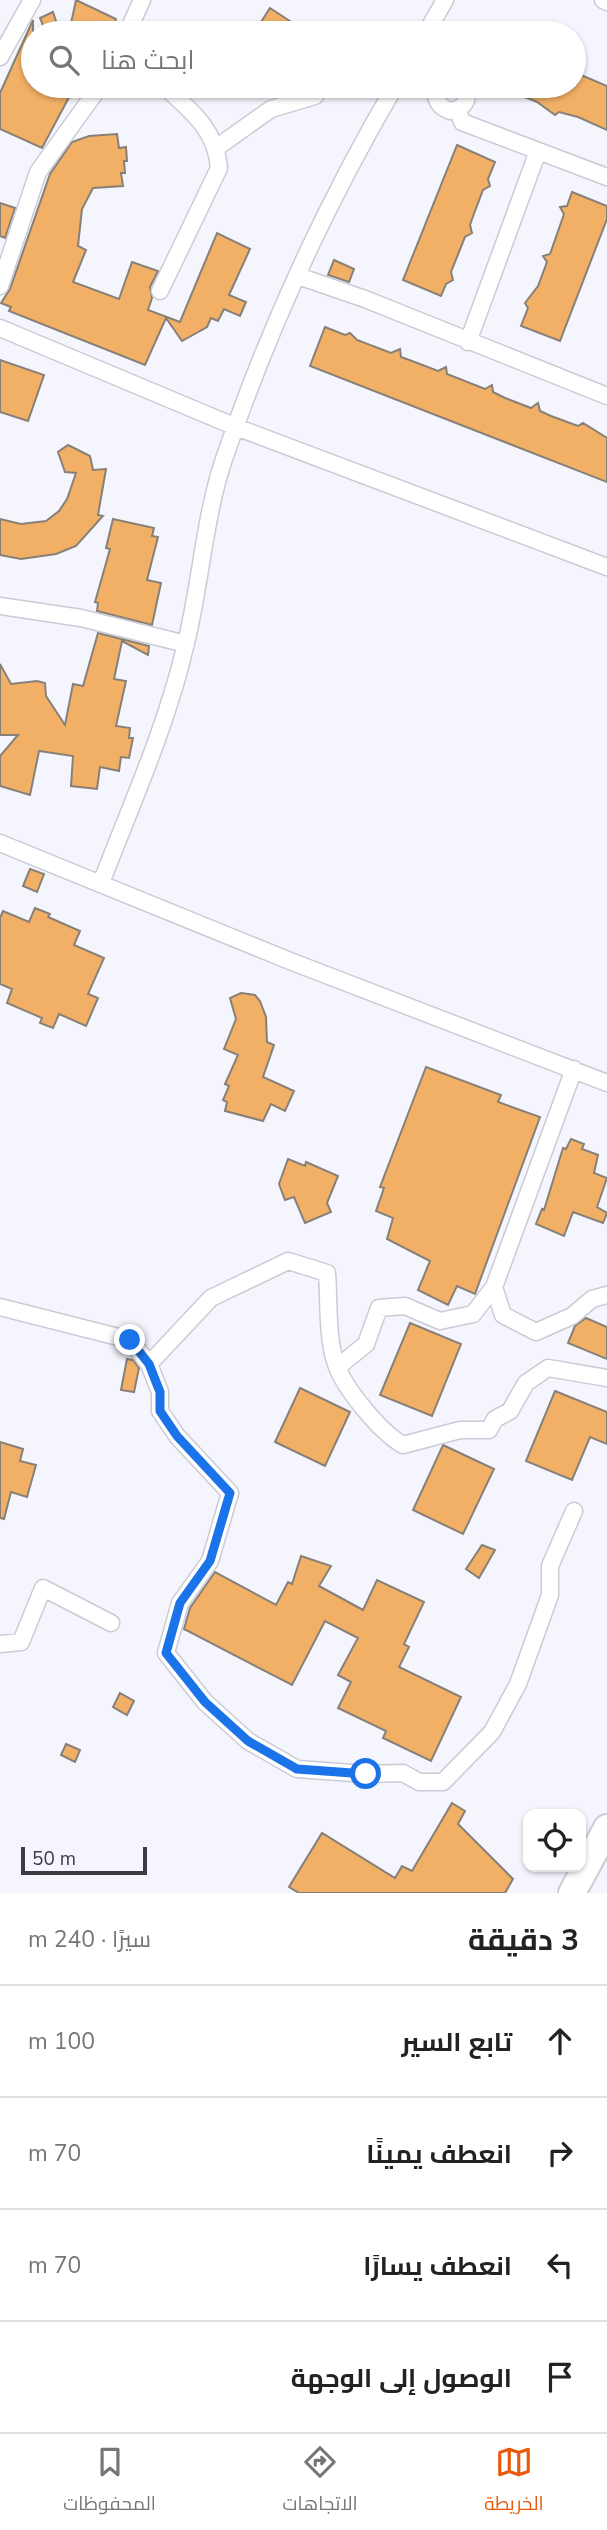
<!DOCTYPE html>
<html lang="ar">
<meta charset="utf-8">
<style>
body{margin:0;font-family:"Nunito Sans",Cairo,sans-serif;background:#f6f6f6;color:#222;direction:rtl}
.controls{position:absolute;right:21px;bottom:21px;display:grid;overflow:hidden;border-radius:14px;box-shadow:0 2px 5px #0004}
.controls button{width:63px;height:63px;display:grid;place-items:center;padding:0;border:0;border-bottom:2px solid #e0e0e0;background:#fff;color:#222;font:35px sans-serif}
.scale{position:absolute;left:21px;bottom:18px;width:126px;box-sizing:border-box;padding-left:7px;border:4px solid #3c3c40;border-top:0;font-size:19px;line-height:24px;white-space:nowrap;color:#3c3c40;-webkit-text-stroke:5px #f5f5fe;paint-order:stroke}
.stop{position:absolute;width:21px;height:21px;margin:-16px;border:5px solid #1a73e8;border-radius:50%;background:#fff}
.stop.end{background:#1a73e8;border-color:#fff;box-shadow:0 2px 7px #0008}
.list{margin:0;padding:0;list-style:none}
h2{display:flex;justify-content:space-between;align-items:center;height:91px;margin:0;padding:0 28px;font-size:30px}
h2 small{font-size:23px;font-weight:400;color:#767676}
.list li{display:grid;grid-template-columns:46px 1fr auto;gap:21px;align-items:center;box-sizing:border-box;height:112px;padding:0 28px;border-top:2px solid #e0e0e0}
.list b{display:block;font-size:26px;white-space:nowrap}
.list em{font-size:23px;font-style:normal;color:#767676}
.icon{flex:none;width:38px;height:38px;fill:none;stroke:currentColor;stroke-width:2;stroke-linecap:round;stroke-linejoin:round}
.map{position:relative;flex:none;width:607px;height:1893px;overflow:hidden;direction:ltr}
.search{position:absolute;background:#fff;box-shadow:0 2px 5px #0004;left:21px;right:21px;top:21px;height:77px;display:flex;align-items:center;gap:18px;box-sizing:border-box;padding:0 24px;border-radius:38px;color:#767676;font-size:26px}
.sheet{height:539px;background:#fff}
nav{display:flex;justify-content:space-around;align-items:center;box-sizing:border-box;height:98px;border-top:2px solid #e0e0e0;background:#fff;font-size:19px;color:#767676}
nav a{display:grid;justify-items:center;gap:4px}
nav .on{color:#ea580c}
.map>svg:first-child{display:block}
</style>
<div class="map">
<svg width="607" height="1893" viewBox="0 0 607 1893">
<rect width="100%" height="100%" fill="#f5f5fe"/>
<path fill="#f1b066" stroke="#888078" stroke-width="2" d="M76,0L116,19L110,33H69Z
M270,8L308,33H254Z
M53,12L60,33H46L40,18Z
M33,20V86H75L42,148L0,129V93Z
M574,72L607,86V130L578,117L559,112L555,115L537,102L498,86H574Z
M117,134L119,148L126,147L127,161H124L125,173H121L123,186L93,188L82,209L78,246L86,250L73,282L119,299L132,262L158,271L150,287L152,298L148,310L180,322L217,233L250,249L229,295L246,302L240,316L224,309L218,321L211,318L207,327L182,341L166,318L145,365L9,311L11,307L1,303L10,289L50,174L72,142L89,136Z
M457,145L495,162L488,179L490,186L483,190L475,211L470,225L472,233L465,237L451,272L453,280L446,284L441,296L403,280Z
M572,192L607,206V219L560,341L521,326L528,308L525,303L538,286L547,262L543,256L550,254L564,214L560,207L567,206Z
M0,203L15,208L5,238L0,236Z
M334,260L354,269L349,282L328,275Z
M325,327L345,335L350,333L357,340L391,353L400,349L401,357L412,361L438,371L446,367L447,374L485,389L492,385L493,392L505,398L531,408L538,403L540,411L551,416L578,426L583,423L607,438V482L310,366Z
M0,360L44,375L28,421L0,412Z
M68,445L90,456L93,470L106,469L98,515L103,516L76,546L56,554L21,559L0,555V519L21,524L46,521L59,511L67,499L76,473L65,472L58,452Z
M113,519L154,528L152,536L158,537L147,580L161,583L152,625L97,611L98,603L95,602L110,549L106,548Z
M98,633L149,646L148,655L122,641L114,679L126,681L116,726L130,728L129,738H133L129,758L121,757L119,771L100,767L97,789L71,786L73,756L39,751L30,795L0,786V756L18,735H0V664L11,684L37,681L45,683L46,696L65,725L73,684L83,686Z
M30,869L44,874L37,892L23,886Z
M35,908L50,914L48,917L80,931L74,945L104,958L88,994L98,998L86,1026L59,1014L53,1028L40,1023L42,1018L7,1003L12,989L0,984V918L3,911L29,922Z
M241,993L255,995L260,1001L266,1017L267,1042L274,1045L263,1077L294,1091L285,1111L271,1104L263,1121L225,1111L227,1102L223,1100L229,1086L225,1084L238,1055L224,1049L236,1019L230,998Z
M426,1067L501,1095L498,1102L540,1117L475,1294L457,1286L448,1305L418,1290L430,1261L387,1239L393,1218L376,1211L384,1188L380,1187Z
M571,1139L584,1144L582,1149L598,1155L594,1173L607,1178L597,1207L607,1213L603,1223L573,1212L564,1236L536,1224L542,1209L544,1210L563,1148L566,1149Z
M288,1159L305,1166L306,1162L338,1176L327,1203L331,1212L305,1223L294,1197L285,1200L279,1184Z
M586,1318L607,1327V1359L568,1343L575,1326Z
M410,1323L461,1344L432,1416L380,1395Z
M127,1359L133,1360L139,1368L134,1392L121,1390Z
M300,1388L350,1412L325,1466L275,1442Z
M555,1391L607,1412V1444L590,1437L572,1480L526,1461Z
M0,1442L23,1449L20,1461L36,1465L27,1497L11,1492L4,1519L0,1518Z
M443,1445L494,1469L463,1534L413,1510Z
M482,1545L495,1550L479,1578L466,1569Z
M301,1556L331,1566L319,1586L363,1610L377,1580L424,1602L404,1644L409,1647L399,1667L461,1697L431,1761L383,1738L386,1731L338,1708L351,1682L338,1675L358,1638L325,1621L292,1685L184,1629L190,1608L215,1572L276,1605L288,1582L292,1584Z
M120,1693L134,1701L127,1715L113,1707Z
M66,1744L80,1750L75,1762L61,1755Z
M452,1803L465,1811L458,1824L513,1879L505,1893H299L289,1887L322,1833L395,1878L402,1866L412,1871Z"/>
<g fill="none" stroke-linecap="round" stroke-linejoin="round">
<defs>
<path id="street" d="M603,0L607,2
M127,33L142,0
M426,33L445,0
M0,57L32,0
M439,86C432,98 439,107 450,111C465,109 470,99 465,86
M458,110L462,122L607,177
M216,148L271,109L315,96
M298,276L365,299L607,396
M0,286L38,172L100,86
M160,291L219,168C216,129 191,111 164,86
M0,328L236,427L607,567
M468,342L538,151
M0,606L81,618L186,644
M0,843L290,961L607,1083
M101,883C131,805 167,726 186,643C200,586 205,516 223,462C267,332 326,204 395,86
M494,1287L574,1069
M0,1307L130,1340L149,1364L211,1298L288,1261L327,1273C329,1299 327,1336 335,1361C342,1386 380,1432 403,1445L460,1430H489L495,1419L510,1411L526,1383L548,1368L607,1378
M335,1361L339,1366L366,1344L379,1308L405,1306L440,1321L473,1314L494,1287L503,1315L536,1332L572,1316L592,1299L607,1295
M149,1364L160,1392V1411L177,1436L230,1493L210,1561L180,1603L166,1653L205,1702L248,1741L297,1769L366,1774L403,1773L419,1782H443L492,1732L518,1684L550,1595V1566L574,1511
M0,1644L21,1642L43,1588L111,1623"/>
<path id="primary" d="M572,1893L607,1828"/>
</defs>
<use href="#street" stroke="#cbcbd6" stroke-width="19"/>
<use href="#primary" stroke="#cbcbd6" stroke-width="30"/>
<use href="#street" stroke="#fff" stroke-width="16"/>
<use href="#primary" stroke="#fff" stroke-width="26"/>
</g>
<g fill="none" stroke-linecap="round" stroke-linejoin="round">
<path stroke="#1a73e8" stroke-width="9" d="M130,1340L149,1364L160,1392V1411L177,1436L230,1493L210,1561L180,1603L166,1653L205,1702L248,1741L297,1769L366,1774"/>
</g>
</svg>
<div class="controls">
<button><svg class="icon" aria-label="locate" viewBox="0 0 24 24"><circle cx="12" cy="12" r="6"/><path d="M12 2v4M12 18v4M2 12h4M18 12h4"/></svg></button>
</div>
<div class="scale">50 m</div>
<div class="stop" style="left:366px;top:1774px"></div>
<div class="stop end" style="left:130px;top:1340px"></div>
<div class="search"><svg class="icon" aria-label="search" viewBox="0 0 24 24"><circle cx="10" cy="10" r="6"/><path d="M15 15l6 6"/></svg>ابحث هنا</div>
</div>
<section class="sheet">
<h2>3 دقيقة<small>سيرًا · 240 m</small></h2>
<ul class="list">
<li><svg class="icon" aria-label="ahead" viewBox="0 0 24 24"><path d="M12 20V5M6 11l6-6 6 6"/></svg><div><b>تابع السير</b></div><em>100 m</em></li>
<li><svg class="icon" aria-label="right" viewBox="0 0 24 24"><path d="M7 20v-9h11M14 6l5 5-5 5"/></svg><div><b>انعطف يمينًا</b></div><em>70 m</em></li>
<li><svg class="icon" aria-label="left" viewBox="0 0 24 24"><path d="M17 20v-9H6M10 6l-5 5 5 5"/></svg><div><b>انعطف يسارًا</b></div><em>70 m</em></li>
<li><svg class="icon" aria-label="arrive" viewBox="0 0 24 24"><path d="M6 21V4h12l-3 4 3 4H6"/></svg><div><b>الوصول إلى الوجهة</b></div></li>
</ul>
</section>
<nav>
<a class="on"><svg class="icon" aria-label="map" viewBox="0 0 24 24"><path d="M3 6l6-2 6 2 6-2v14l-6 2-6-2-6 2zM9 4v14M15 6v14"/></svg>الخريطة</a>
<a><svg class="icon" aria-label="directions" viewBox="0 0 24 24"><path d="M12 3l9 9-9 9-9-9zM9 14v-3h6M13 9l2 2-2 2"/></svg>الاتجاهات</a>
<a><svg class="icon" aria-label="saved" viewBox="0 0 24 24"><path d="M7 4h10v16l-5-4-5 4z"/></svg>المحفوظات</a>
</nav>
